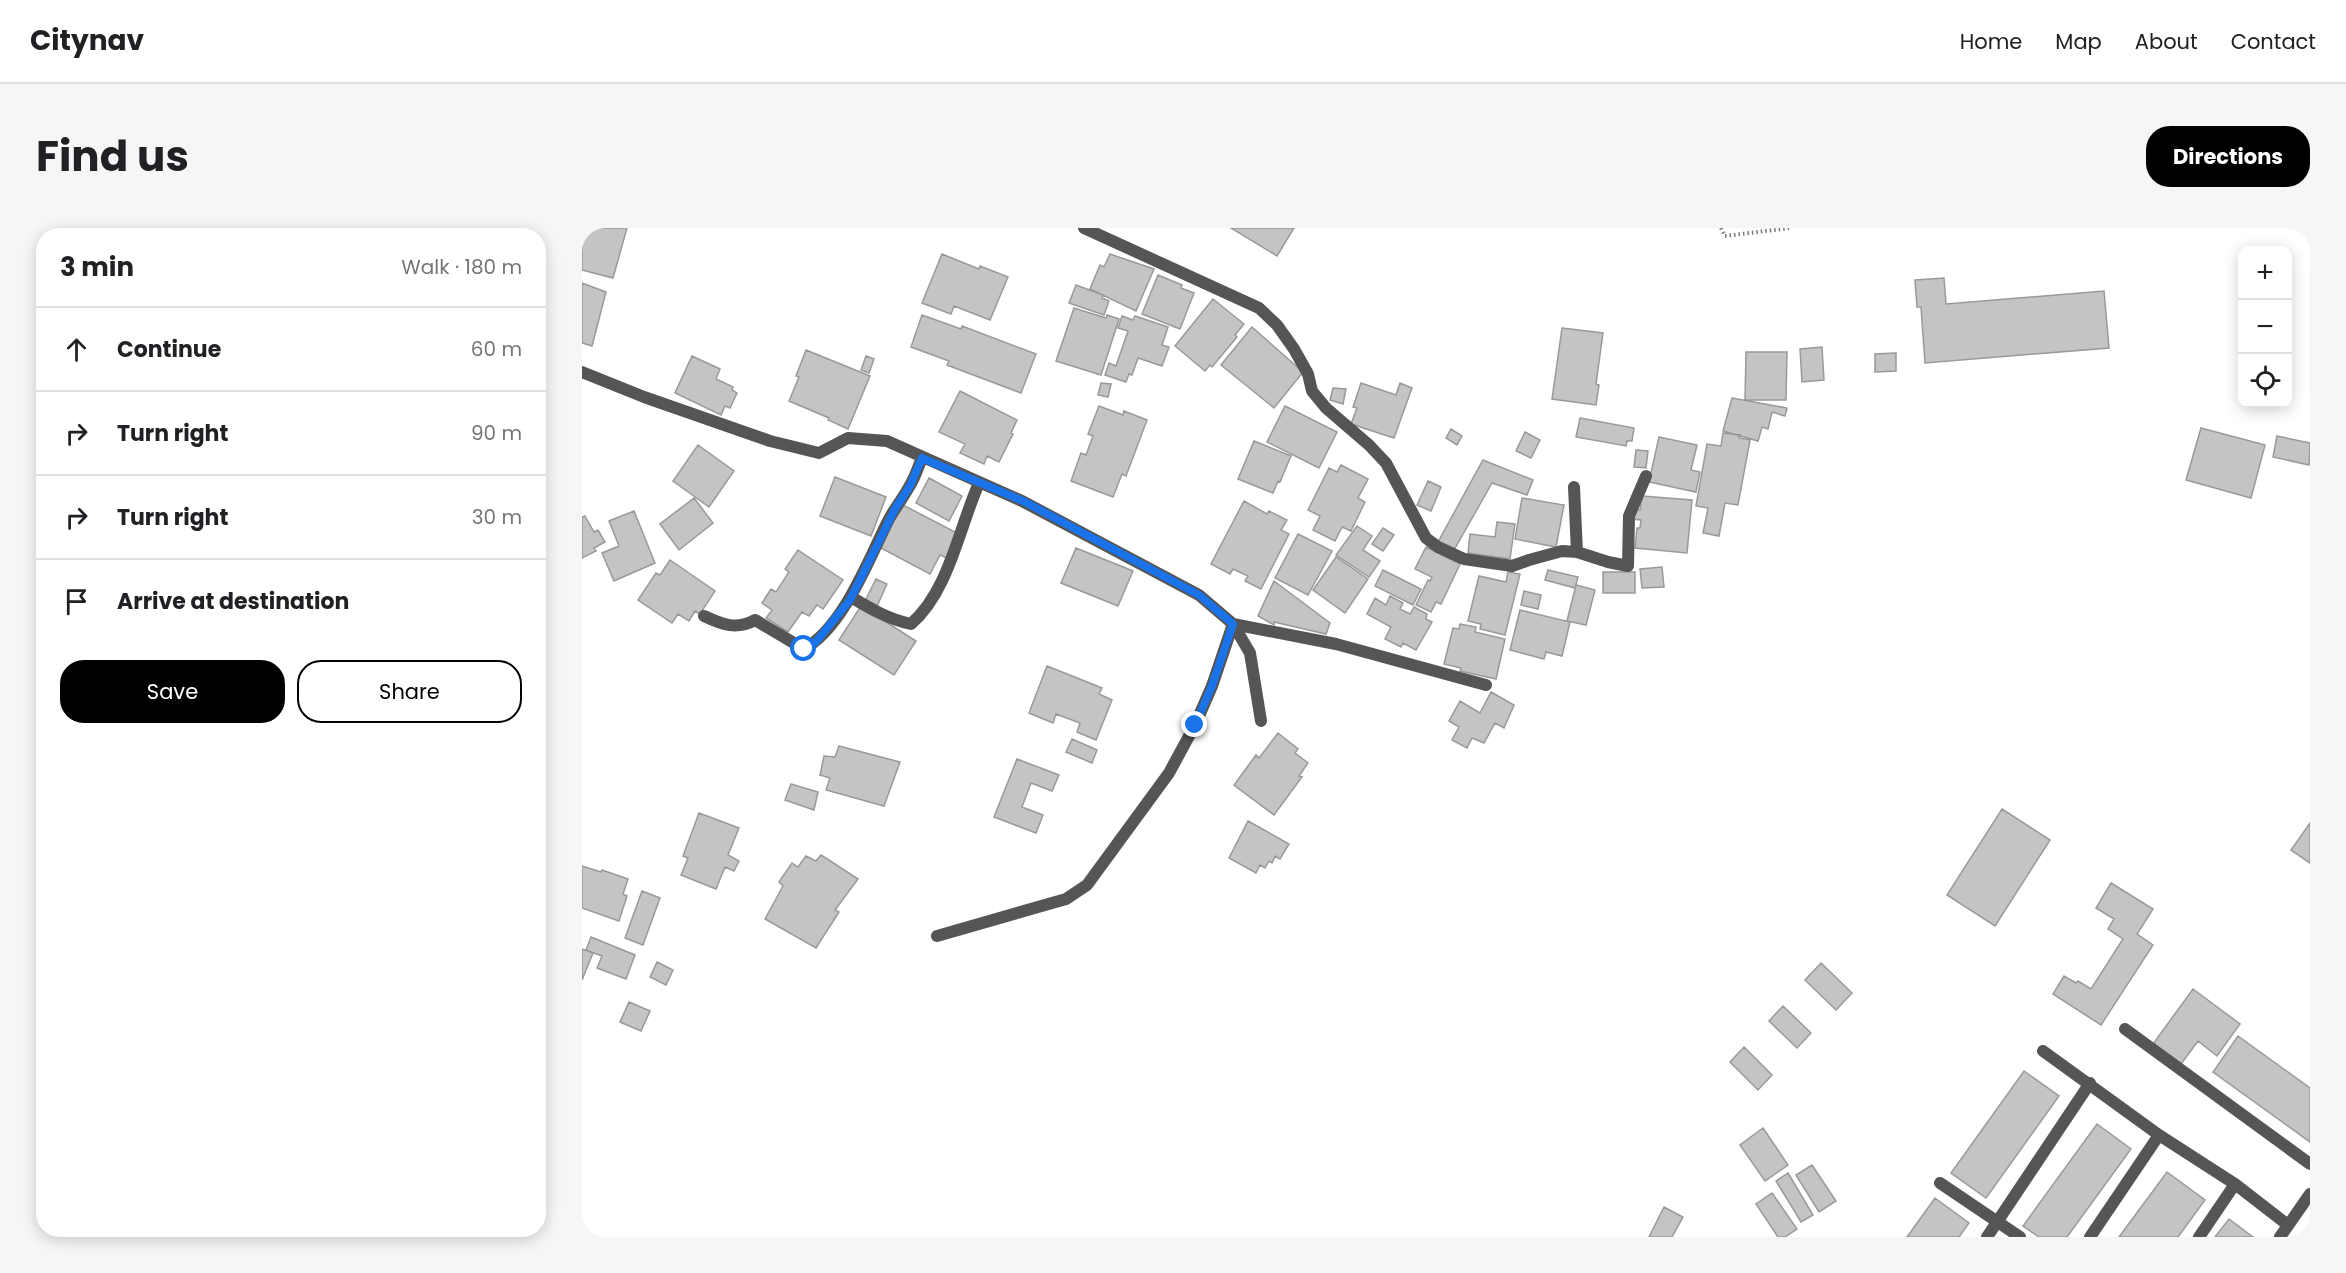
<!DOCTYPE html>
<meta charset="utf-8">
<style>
body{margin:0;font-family:Poppins,sans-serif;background:#f6f6f6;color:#202124}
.controls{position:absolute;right:18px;top:18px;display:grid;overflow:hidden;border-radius:12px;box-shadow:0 3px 15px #0003}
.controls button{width:54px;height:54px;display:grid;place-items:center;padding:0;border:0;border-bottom:2px solid #e0e0e0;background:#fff;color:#202124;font:30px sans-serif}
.stop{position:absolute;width:18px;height:18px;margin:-14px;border:4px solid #1a73e8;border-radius:50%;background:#fff}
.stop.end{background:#1a73e8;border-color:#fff;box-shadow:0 2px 6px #0008}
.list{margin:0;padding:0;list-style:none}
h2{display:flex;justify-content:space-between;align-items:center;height:78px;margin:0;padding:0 24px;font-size:26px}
h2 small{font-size:20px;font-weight:400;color:#757577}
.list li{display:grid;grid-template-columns:39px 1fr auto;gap:18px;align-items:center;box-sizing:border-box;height:84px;padding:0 24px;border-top:2px solid #e0e0e0}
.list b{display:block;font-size:22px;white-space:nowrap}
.list em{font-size:20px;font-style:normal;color:#757577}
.actions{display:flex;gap:12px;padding:18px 24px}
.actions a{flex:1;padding:14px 0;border:2px solid #000;border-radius:24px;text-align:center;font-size:21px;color:#000}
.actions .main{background:#000;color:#fff}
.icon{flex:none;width:33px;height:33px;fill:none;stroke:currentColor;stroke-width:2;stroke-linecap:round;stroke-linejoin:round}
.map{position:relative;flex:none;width:1728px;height:1009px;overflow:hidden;border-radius:24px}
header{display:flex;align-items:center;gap:36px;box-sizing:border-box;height:84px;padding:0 30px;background:#fff;border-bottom:2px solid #e0e0e0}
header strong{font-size:28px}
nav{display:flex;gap:33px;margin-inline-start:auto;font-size:21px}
.intro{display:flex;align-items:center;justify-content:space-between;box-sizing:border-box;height:144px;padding:0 36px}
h1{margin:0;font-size:42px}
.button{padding:15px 27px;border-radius:24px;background:#000;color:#fff;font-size:21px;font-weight:700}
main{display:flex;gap:36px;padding:0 36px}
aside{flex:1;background:#fff;border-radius:24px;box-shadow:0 3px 15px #0003}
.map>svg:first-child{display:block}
</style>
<header>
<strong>Citynav</strong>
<nav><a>Home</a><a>Map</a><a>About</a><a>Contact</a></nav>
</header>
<div class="intro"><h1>Find us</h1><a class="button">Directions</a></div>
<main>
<aside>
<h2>3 min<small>Walk · 180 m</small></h2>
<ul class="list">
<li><svg class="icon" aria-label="ahead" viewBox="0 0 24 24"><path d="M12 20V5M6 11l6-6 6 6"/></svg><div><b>Continue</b></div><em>60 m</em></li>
<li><svg class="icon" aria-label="right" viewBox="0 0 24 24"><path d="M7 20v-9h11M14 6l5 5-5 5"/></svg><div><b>Turn right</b></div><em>90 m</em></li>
<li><svg class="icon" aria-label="right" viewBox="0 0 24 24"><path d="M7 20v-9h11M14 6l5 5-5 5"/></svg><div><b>Turn right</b></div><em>30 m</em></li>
<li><svg class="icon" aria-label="arrive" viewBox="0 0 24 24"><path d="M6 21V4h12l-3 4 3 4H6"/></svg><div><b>Arrive at destination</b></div></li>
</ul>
<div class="actions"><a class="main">Save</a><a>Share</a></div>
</aside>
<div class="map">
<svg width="1728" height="1009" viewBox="0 0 1728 1009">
<rect width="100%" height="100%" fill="#fff"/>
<path fill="#c4c4c4" stroke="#999" stroke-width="1.5" d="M0,0H45L31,50L0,42Z
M649,0H712L695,28Z
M360,26L397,41L398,38L426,49L408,92L372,78L369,86L340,75Z
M528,26L572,41L554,83L508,61L518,37L522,39Z
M576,47L600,57L599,60L612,65L598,101L560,86Z
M1362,50L1364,76L1522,63L1527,120L1343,135L1339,79H1335L1333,52Z
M0,55L24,64L10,118L0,115Z
M494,57L521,67L520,70L527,73L522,87L487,75Z
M631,71L662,96L653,107L655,109L630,139L628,137L623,143L593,118Z
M492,80L524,90L525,87L537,91L519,147L474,133Z
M340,87L379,101L380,98L454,126L439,165L365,137L367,133L329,119Z
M540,88L551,92L553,88L586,99L580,117L587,119L580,138L556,130L550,147L547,146L544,154L523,147L527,135L534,138L546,103L536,100Z
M670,99L721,144L692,180L639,137Z
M980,100L1021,105L1014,156L1017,157L1014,177L970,171Z
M1240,119L1242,152L1220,154L1218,121Z
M224,122L288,148L266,201L246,192L247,190L207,173L217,149L214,148Z
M1164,124H1205L1204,172H1163Z
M1314,125V143L1293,144V126Z
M110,128L138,141L134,151L151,159L150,162L155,165L148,180L143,178L139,187L93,165Z
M284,128L292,131L287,145L279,142Z
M519,155L529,156L526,169L516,167Z
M779,155L814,167L818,155L830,160L812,210L769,196L775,180L771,179Z
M751,160L764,161L761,176L748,172Z
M378,163L435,192L429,205L431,206L417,234L405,228L402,236L378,225L383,216L357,204Z
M1150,170L1205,180L1203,188L1190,184L1186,201L1180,199L1176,213L1141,203Z
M517,178L541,187L542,183L565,192L544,248L540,246L531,269L489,253L499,225L504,227L511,208L506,206Z
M703,178L755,204L737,240L685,214Z
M998,190L1052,200L1050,213H1045L1044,218L994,209Z
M1619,200L1683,217L1669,270L1604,252Z
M869,201L880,208L875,217L864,210Z
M943,204L958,212L949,230L934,223Z
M1141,205L1158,207L1157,210L1168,212L1156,277L1143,275L1137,308L1121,305L1126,280L1114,278L1125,216L1139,218Z
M1695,208L1728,215L1727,237L1691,229Z
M1077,209L1115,217L1109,242L1118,244L1114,264L1067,254Z
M672,213L709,228L698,254L696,253L691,265L656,251Z
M116,217L152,243L127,279L91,253Z
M1054,222L1066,223L1064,240L1052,239Z
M901,232L951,252L945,267L910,255L872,322L856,314Z
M759,237L786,251L776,270L783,274L769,303L760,299L753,313L731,302L738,288L726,282L747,240L755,244Z
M253,249L304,269L289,308L238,288Z
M347,250L380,268L367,293L334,275Z
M846,253L859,259L849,283L835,277Z
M1060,268L1110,272L1105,325L1053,320L1055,300H1058L1059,292L1050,291L1051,281L1058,282Z
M112,270L131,295L97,322L78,296Z
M940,270L982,277L974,319L933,311Z
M662,273L685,286L687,283L705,292L699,302L707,306L679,361L663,353L666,348L651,341L648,346L629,336Z
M319,276L377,306L365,330L358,327L348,346L297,319Z
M52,283L73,335L32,353L20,325L37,318L27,293Z
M3,288L12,304L16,302L23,314L12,320L14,323L0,330V289Z
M915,294L933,296L928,331L886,325L888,306L913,309Z
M775,298L790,308L781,322L798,333L787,349L754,327Z
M801,300L812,307L801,323L790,316Z
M716,306L750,323L726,367L693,350Z
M844,319L878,336L859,376L854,374L849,384L834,377L846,352L848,353L850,349L833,341Z
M494,320L551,343L536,378L479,355Z
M216,322L261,352L241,381L235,377L227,388L220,384L206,404L184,390L190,382L180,375L189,361L194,364L207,344L203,341Z
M754,329L786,351L763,385L731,362Z
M88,332L133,363L118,386L113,383L107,393L96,386L90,395L56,372L74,345L78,347Z
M1080,339L1082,359L1060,360L1058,341Z
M801,342L839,361L831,377L793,358Z
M966,342L996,349L993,360L963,352Z
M926,344L938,346L923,407L898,401L899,396L886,393L897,348L924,354Z
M1021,344H1053V365H1021Z
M294,351L305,356L295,378L283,373Z
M692,353L748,395L744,406L692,394V397L676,388Z
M994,357L1013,362L1004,397L985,393Z
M942,363L959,367L956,381L939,377Z
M808,368L821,375L818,381L828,386L832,379L845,386L844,391L850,394L834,422L821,415L819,419L803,411L809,399L785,386L793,370L804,377Z
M279,378L334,413L312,447L257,412Z
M938,382L988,394L980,428L964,424L962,431L928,422Z
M878,396L894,399L893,404L923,411L914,451L878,443L879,440L862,436L871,400L877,401Z
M465,438L520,460L517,466L530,472L514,512L495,504L498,495L474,486L471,495L447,485Z
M909,464L932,477L922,500L913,495L902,515L890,510L885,520L870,512L877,499L867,493L878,473L898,485Z
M696,505L716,521L713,525L726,535L717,548L720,549L692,587L652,557L674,527L677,530Z
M490,511L515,522L510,535L484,524Z
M257,518L318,534L302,578L244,562L248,550L238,547L242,528L253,529Z
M435,531L477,547L470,563L449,555L440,579L461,587L454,605L412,589Z
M209,556L236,564L232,582L203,572Z
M1420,581L1468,612L1413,698L1365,667Z
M117,585L157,600L146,627L157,633L152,643L143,639L134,661L99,647L106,630L101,628Z
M666,593L707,616L698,631L693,628L690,635L687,633L683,640L678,637L674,645L647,630Z
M1728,595V635L1709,622Z
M239,627L276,651L253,682L257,684L234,720L183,691L201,658L197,654L210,635L216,639L224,628L234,633Z
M0,638L19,644L20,642L46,651L41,666L45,668L37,693L0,680Z
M1529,655L1571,681L1555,706L1571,717L1519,797L1471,766L1482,748L1494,755L1496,753L1509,761L1541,711L1526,701L1532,691L1514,680Z
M60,663L78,670L61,717L43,710Z
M9,709L53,727L44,751L15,740L20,728L4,722Z
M0,721L11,725L0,752Z
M75,734L91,742L84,757L68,749Z
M1239,735L1270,765L1254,782L1223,752Z
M1611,761L1658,796L1635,828L1616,813L1599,836L1571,816Z
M47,774L68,783L59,803L38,794Z
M1201,778L1229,805L1215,820L1187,793Z
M1656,808L1728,860V914L1631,844Z
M1162,819L1190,847L1176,862L1148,834Z
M1442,843L1477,868L1404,970L1369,945Z
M1515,896L1549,921L1485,1009H1457L1441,998Z
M1181,900L1206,937L1183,953L1158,917Z
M1230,937L1254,973L1237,984L1214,947Z
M1585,944L1623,972L1596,1009H1537Z
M1206,945L1231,987L1219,994L1194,953Z
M1190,965L1215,1001L1203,1009H1196L1174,976Z
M1353,970L1387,995L1377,1009H1325Z
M1082,979L1101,989L1090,1009H1067Z
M1647,991L1671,1009H1633Z"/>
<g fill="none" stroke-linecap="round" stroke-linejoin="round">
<path stroke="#777" stroke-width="4" stroke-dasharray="1.5 3" stroke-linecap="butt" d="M1139,0L1143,8L1208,0"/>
<path stroke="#555" stroke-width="12" d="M1543,801L1728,936
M1461,823L1577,907L1653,956L1706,997
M1358,955L1438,1009
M1405,1009L1508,855
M1508,1009L1577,907
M1617,1009L1653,956
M1698,1009L1728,966"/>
<path stroke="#555" stroke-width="12" d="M502,0L677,80L695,97L712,121L726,146L730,163L744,180L787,217L804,235L844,310L856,319L882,331L930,338L947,332L980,323L995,324L1026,334L1046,338L1047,288L1064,248
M0,144L62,169L188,213L237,225L266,210L305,213L440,273L617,367L651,396L668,425L679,493
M992,259L995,324
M269,369C289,381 306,391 329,396C367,363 377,300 397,255
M122,388C141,397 155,402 173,392L222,421C262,399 287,330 307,291C313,280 321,270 327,259C333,250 336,239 340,230
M355,708L484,671L505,657L587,545L613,497L630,458L651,396L754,416L904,457"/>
</g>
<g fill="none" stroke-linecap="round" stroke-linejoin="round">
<path stroke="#1a73e8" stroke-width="8" d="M222,421L233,415L268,372L313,281L328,258L340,230L441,273L617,367L651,396L630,458L613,497"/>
</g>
</svg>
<div class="controls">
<button>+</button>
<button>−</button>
<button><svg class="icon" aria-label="locate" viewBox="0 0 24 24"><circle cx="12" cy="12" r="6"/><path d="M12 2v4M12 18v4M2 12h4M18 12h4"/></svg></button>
</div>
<div class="stop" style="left:222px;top:421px"></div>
<div class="stop end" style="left:613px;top:497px"></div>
</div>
</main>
